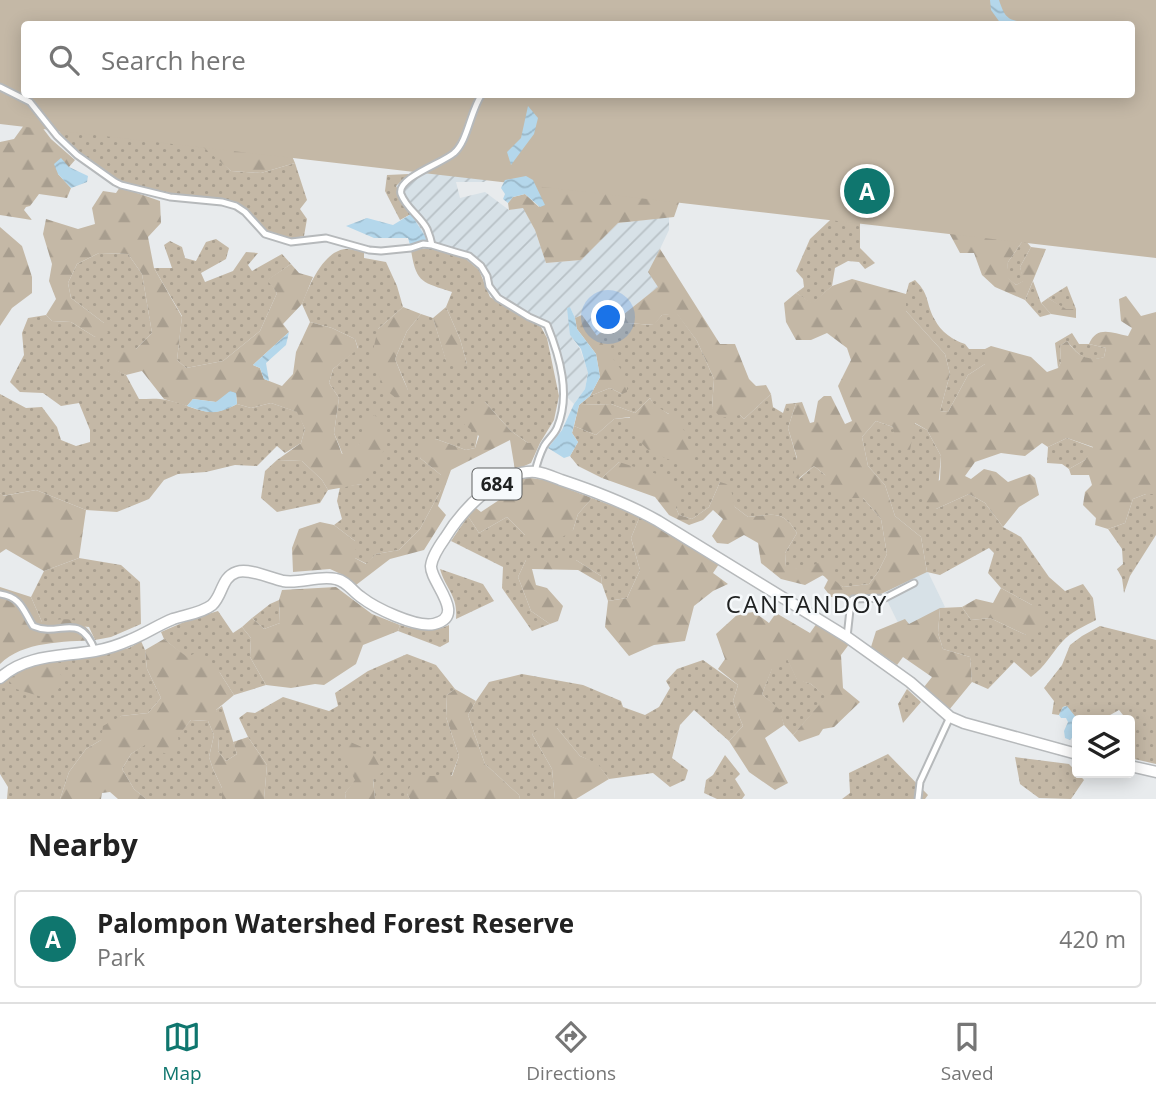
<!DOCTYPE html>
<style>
body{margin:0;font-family:"Open Sans",sans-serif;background:#f2f2f2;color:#222}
.controls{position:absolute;right:21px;bottom:21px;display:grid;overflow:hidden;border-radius:7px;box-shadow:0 4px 18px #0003}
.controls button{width:63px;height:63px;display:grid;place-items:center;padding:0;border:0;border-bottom:2px solid #e0e0e0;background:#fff;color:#222;font:35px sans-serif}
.you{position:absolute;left:609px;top:318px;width:24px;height:24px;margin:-18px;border:5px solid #fff;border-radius:50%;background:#1a73e8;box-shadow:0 0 0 10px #1a73e833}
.badge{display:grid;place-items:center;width:46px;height:46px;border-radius:50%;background:#0f766e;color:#fff;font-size:23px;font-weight:700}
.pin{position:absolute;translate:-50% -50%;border:4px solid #fff;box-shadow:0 2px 7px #0006}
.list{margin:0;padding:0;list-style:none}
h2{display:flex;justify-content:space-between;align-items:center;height:91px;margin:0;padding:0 28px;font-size:30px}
h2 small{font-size:23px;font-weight:400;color:#767676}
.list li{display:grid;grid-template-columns:46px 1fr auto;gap:21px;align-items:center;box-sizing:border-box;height:98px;margin:0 14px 14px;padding:0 14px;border:2px solid #e0e0e0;border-radius:7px}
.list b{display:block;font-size:26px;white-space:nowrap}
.list p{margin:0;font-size:23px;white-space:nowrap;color:#767676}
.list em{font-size:23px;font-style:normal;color:#767676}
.icon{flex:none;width:38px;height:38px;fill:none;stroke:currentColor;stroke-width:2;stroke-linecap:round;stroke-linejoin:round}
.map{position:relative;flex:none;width:1156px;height:799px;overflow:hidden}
.search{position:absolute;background:#fff;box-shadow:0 4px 18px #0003;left:21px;right:21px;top:21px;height:77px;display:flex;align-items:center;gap:18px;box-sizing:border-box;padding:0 24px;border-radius:7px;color:#767676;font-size:26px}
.sheet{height:203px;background:#fff}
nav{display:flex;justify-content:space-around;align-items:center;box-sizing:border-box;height:98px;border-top:2px solid #e0e0e0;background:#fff;font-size:19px;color:#767676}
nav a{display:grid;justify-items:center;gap:4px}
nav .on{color:#0f766e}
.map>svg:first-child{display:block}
</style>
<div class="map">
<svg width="1156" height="799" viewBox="0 0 1156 799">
<defs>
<pattern id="industrial-furrows" width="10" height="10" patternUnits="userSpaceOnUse" patternTransform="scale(1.75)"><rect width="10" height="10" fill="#d7e1e7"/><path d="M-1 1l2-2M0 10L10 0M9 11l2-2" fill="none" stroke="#b8c1c6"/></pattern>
<pattern id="grass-dots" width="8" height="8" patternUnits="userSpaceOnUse" patternTransform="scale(1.75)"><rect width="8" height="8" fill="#c4b8a6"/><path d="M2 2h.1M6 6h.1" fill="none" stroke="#a89e8f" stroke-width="1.8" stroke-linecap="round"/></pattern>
<pattern id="forest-firs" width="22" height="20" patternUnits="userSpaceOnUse" patternTransform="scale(1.75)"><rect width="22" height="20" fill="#c4b8a6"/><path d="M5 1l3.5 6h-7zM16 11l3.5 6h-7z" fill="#a89e8f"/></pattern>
<pattern id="water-waves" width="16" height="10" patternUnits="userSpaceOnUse" patternTransform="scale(1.75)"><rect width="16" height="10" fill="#b4d7eb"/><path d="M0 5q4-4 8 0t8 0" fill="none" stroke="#9ab8c9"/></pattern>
</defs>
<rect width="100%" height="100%" fill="#e8ebed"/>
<path fill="#d7e1e7" d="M927,570L945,607L901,629L883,592Z"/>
<path fill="url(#industrial-furrows)" d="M447,154L511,165L484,182H456L460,198L485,192L509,210L523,207L535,230L546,263L581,260L618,223L669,217V230L649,272L658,287L595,337L582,316L575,318L570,307V335L580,349L588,372L585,389L574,404L566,396L552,336L548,325L499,297L490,287L487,276L470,254L427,242L425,236L411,214L396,186L409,174Z"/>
<path fill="url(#grass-dots)" d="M184,114L215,156L231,171L261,173L295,163L307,200L300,209L307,219L304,236L290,239L268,233L247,210L230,200L168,195L118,180L99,168L66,141L56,127Z
M409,174L396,186L411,214L400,220L385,191L387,175Z
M845,206L860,213V248L875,263L865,269L859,262L848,261L835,268L832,286L812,304L796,293L804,287L803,279L796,271L810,239Z
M216,239L229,248L226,259L201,273L205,282L233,271L246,252L258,253L248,265L252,271L282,254L291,264L268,280L277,293L260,331L223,361L186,368L177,360L182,316L154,268H172L164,245L170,241L182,247L185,258L196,261L206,242Z
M1024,239L1031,247L1020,267L1024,281L1016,285L1006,277L1008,262Z
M431,248L466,259L479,270L490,297L541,327L547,338L559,396L554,420L540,443H528L511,431L485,402L475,448L466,450L436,439L420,458L441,475V490L420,529L399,550L376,554L367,564L355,558V541L334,525L342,519L337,501L340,487L362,484L360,444L343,455L334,433L339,398L329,383L333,369L358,348L355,339L332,328L310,322L302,304C309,286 324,249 347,249C352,249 358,251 364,252V258L386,262L397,286L403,307L378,329L408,390L395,359L407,331L421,314L433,318L446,360L467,364L460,339L446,307L452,292C422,282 416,283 411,250Z
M99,253L128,254L142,274L152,333L136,349L108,366L126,375L139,399C148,399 158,398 167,400C197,406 206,421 237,404L251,408L271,403L298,412L305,429L301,443L285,453L277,446L257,466L235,465L206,472L178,474L164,480L149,499L117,512L86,510L36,490L2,496L0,493V394L26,408L42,407L57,427L61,440L76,446L90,442V430L79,403L61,406L43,393L20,392L10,382L24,355L22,333L28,318L46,315L52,321L71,322L95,337L104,323L71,298L68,283L77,264Z
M915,280C931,296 925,303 935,320C940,331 954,341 965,344L969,349H985V364L968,375L948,412L940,411L950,374L945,354L906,311V294L909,283Z
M1033,281L1041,303L1051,314L1040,317L1025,300Z
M1067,286L1076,309L1066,310L1048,298Z
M677,313L697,341L714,379L712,408L740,415L744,419L771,394L773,407L783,413L786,404L796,403L788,428L797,459L799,479L814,466L825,475L863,498L881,519L887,554L878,572L869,584L843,587C826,574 807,569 786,568L785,553L797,533C782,509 773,515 748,517L735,507L720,482L709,507L692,519L679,515L676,508L619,462L602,478L578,466L570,456L578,442L572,433L574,426L596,435L614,419L669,414L654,406L650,398L635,413L611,404L579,405L590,396L610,388L622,394L626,378L595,337L614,322L653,325L662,315Z
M1072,333L1079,344H1089L1106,348L1104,357C1086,363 1078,355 1067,341L1060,346L1061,362L1058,368L1055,343Z
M876,421L893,427L909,450L914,423L927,430L941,456L936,509L969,494L985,503L1003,527L1021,537L1049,577L1065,591L1083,584L1093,598L1096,620C1085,626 1070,632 1062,642C1050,655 1046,666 1031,677L1014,662L988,689L972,682L970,657L943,649L938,633L940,608L962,607L971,620L990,618L1026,635L1032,605L1001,588L988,573L994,553L989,548L940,575L927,572L921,537L895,516L885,485L868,466L862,437Z
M1067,438L1094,448L1085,460L1069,469L1062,464L1047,463L1048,447Z
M277,460L302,461L322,480L328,490L320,503L277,512L261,498L265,471Z
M1146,494H1156V535L1130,576L1124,593L1122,578L1117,569L1123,564L1122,549L1108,529L1125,523L1133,499Z
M592,498L640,516L631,538L640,570L627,598L608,601L602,584L601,576L576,560H526L518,577L531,611L550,624L532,631L502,588L503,567L451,541L468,516L479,533L507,517L525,535L573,530L578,514Z
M79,558L121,565L140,582L141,624L111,637L95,640L89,627L42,622L31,597L44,571Z
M440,569L483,584L494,601L456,619C458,595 446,590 440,569Z
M279,600L280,623L264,629L252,618L270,604Z
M218,611L233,633L242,627L251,638L250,657L266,685L234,695L220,673L187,658L164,639L161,632L191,619Z
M400,625C416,630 433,633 449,625V642L440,647L398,631Z
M1100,626L1156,640V764L1130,758V745L1133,728L1130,724V720H1127L1119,710L1103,719L1086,715L1078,720L1066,706L1063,707L1059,715L1052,714L1054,701L1044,688L1062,665L1070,645L1082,636Z
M141,641L145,650L147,669L161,698L148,713L121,716L101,740L86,749L69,772L60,799H7L8,787L0,774V683L5,676L46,659L111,652L129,648Z
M407,654L436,665L455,689L447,695L446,717L459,756L451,777L407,794L410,799H375L373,778L383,771L356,780L345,793L346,799H264L267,765L248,737L239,718L247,712L255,713L283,697L329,711L338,706L335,693L368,671Z
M787,658L797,679L811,684L827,697L793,735L784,725L779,710L762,694L772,668Z
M703,660L738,685L733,701L743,726L729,741L694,710L680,725L672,758L688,770L685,780L670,787L653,773L609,779L597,764L580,756L557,728L532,734L552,769L555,799H520L519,795L485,764L468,715L476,701L489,682L522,674L583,685L621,701L623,707L645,715L659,707L670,688L666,681L677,669Z
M907,689L921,702L903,723L898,704Z
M222,706L237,754L226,761L218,751L219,738L216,710Z
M191,720L208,721L214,735L209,757L213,769L222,788V799H146L134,789L122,769L131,754L144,745L177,736Z
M888,754L928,795L925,799H842L850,793L849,773Z
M725,755L740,774L735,779L745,795L742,799H717L704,793L706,780L713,775Z
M1015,757L1069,764L1084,780L1071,799L1039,798L1020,784Z"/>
<path fill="url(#forest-firs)" d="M32,114L51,139L75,160L69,167L58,174L71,188L67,198L39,194L30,206L26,207L24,210L32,220L0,215V142L14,139Z
M195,140L286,142L295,163L261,173L231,171Z
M533,180L683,191L674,217L618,223L581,260L546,263L535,230L523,208L509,210L508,203L513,197L525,194L539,207Z
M120,187L160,201L161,223L148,237L154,268L182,317L177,360L186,368L223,361L260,331L277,293L267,280L291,264L299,273L313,277L302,304L283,324L289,332L253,365L260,368L264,379L282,386L293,374L296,352L310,322L332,328L355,339L358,349L333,369L329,383L339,398L334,433L342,454L359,444L365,418L375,415L385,432L382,461L362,484L328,490L322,480L302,461L277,460L301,443L305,429L297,412L271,403L251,408L237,404L236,393L216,402L193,399L187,406L164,399L142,371L126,375L107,367L113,350L136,349L152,333L142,274L128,254L99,253L77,264L68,283L71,298L104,323L108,333L95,337L71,322L52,321L46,315L56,299L49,281L52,264L43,234L46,219L78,229L95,224L92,208L103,191L116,193Z
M0,227L22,246L32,277V293L12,308L0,326Z
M946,227L1024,239L1008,262L1007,277L1016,285L1023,281L1020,267L1031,247L1046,249L1025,300L995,287L982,275L974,253H960Z
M660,249L720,344H735L749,379L756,386L766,385L771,394L744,419L740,415L721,418L712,408L714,379L697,341L677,314L662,315L654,325L614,322L658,287L648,272Z
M852,279L906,294V311L945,354L950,374L940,411L948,412L968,375L985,364V349L991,346L1031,357L1047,372L1058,368L1061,362L1060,346L1067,341C1077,355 1087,362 1104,357L1106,348L1089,344C1097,325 1112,333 1128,336L1132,328L1121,321L1119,299L1126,296L1141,316L1156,312V494H1146L1133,499L1125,523L1108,529L1095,525L1096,518L1083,505L1085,492L1092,485L1089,475H1071L1069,469L1085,460L1093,447L1067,438L1048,447L1042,443L1025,456L1001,453L975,462L965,476L971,479L984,469L996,472L1008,482L1030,474L1035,478L1039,495L1019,507L1003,527L985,503L969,494L936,509L923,502V488L940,480L941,456L927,430L915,423L910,450H898L893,427L876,421L862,437L868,466L885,485L895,516L921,537L927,572L881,594L853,598L831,597L824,588L828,580L823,575L805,585L781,579L761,563L758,543L744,535L728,544L717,543L712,536L723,519L713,510L703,520L689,525L669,515L655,497L602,478L619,462L663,476L679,490L676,508L679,515L692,519L709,507L720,482L730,485L735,507L748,517C773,515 782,509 797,533L785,553L786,567L804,569L828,559L835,564L833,579L843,587L869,584L878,572L887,554L881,519L863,498H833L825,475L814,466L798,479L793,476L797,458L788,428L796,403L802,402L810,423L814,422L818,401L824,396H831L845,424L852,421L838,386L851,360L847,348L827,333L811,340H796L786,322L784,303L796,293L812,303L832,286Z
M1048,298L1066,309H1076V318L1051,314L1041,303Z
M403,307L421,314L407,331L395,359L408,391L397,399L386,390L371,359L378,329Z
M446,307L460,339L467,364L459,367L446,361L433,318Z
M582,315L627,378V392L622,394L610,388L590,396L600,377L596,354L577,329L575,318Z
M650,398C654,406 659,407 667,413C686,425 690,442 695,463L690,468L650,452L632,433L630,417L614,419L596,435L574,426L579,405L611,404L635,413Z
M485,402L511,431L528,443H540L531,463L515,470L510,440L451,470L438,506L446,515L424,550L390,559L356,585L343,575L330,569L293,572L292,548L299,529L320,522L334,525L355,541V558L366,564L376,554L399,550L420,529L441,490V475L420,458L423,445L436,439L466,450L475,448L479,436L460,421L465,411Z
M524,477L545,480L592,498L578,514L573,530L552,544L525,535L507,517L479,533L468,516L476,508L481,512L520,486L518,479Z
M36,490L86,510L79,558L44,571L6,549L0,553V493L3,496Z
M640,516L660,526L719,564L713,573L728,584L713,591L694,606L685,641L654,645L629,656L605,627L608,601L627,598L640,570L631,538Z
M526,560H576L601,576L602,584L578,570L532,569L536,585L547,588L563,606L558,621L550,624L531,611L518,577Z
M0,587L31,597L42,622C67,618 82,615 95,640C64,642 23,641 0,664Z
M336,587L372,614L400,625L398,631L363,645L356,664L324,685L315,684L291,688L266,685L250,657L251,638L242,627L252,618L264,629L280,623L279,600L282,590Z
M1001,588L1032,605L1041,606L1048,622L1041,632L1026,635L990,618L971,620L962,607L976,599L993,603Z
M940,608L938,633L943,649L970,657L972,682L949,710L924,687L932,677L903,657L897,665L871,647L876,631L905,619L909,624Z
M754,612L769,623L776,613L810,633L817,623L850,643L841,655L843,688L860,702L834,727L823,729L819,735L799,742L793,735L826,697L811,684L797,680L787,659L772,669L762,694L780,710L784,725L765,738L788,783L775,790L749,772L729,741L743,726L733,701L738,685L718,669L725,659L716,634L738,614Z
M164,639L187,657L200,651L220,673L234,695L216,710L226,733L219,738L218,751L226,761L237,754L233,742L248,737L267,765L264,799H222V788L213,769L209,757L214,735L208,721L191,720L178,736L179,745L166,754L145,745L131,754L122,769L134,789L146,799H118L110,792L102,793L101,799H60L69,772L86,749L101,740L103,726L121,716L148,713L161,698L147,669L145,650Z
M46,659L64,678L56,694L42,697L16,689L5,676Z
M455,689L476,701L468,715L485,764L519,795L520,799H410L407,794L414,776H452L459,756L446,717L447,695Z
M543,726L557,728L580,756L597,763L609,779L576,799H555L552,769L532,734Z
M348,741L371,751L383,772L373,779L375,799H346L345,793L355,780L338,748Z"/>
<path fill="#c4b8a6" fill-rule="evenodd" d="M0,0H1156V258L0,124ZM24,24H1132V94H24Z"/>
<path fill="url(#water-waves)" d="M990,0H999C1005,18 1008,21 1027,22L1029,24H1001L991,10Z
M528,106L538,118L534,134L511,165L507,152L521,138Z
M61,158L69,167L88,176L87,182L71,188L58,174L54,164Z
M526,176L533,180L545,205L540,207L525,194L513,197L508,203L503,199L505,194L501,188L505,180Z
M411,214L425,236L427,242L410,245L408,238H374L346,226L367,218L393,225Z
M570,307L575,318L577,329L596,354L600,377L590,396L579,405L572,433L578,442L570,456L564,458L548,448L562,430L574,404L585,389L588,373L581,349L570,335L567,308Z
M289,332L286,345L266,363L269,381L264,379L260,368L253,365Z
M230,391L236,393L237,404C215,416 209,413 187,406L193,399L216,402Z
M1067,706L1078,720L1077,732L1070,740L1065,738L1064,731L1068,722L1066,718H1061L1059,715L1063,707Z"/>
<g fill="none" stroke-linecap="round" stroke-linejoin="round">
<defs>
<path id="minor" d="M0,87L30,102L57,136L77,155L115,182L121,185L170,197L222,202L236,206L245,212L265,234L291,242L326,238L369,250L381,251L411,248L423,244L432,245L455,252L469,256L481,266L487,276L489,286L498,298L529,317L547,325C560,357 571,395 557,428C554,435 548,439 544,446C540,454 537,463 535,472
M432,245C431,240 429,234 427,229C421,217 406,208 401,194C396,178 443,163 454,153C468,141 470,111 482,94
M0,594C21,597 23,610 33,626C60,638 80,610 95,651
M847,637L851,601L853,599L885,598L914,583
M918,799L920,782L950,717"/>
<path id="trunk" d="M0,678C27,654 61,657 95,651C106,649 119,645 130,640C145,634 158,625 173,619C185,615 202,613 212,605C223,595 221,577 237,572C249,568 270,578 283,581C301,584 318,575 336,579C347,581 352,591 361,597C375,608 416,628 434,624C468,616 430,582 431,566C432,557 440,545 445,538C462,510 500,469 536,472C544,473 553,477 561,480C594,491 628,504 658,521L847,637L910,682L950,717L964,723L1077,754
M1130,766L1156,772"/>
</defs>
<use href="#minor" stroke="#b6b9bb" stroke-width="9"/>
<use href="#trunk" stroke="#b6b9bb" stroke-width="13"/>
<use href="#minor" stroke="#fff" stroke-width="5"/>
<use href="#trunk" stroke="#fff" stroke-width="10"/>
</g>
<g text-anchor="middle" stroke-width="5" stroke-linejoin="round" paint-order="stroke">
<rect fill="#f6f9fb" stroke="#606263" stroke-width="2" x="472.5" y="468.5" width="49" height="31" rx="5"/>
<g font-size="19" font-weight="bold" fill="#202222">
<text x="497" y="491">684</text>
</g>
<g font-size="24" letter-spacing="2" fill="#202222" stroke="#f6f9fb">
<text x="807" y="613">CANTANDOY</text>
</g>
</g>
</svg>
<div class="controls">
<button><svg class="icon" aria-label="layers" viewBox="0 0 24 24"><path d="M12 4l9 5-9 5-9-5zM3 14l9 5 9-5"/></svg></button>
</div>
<div class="you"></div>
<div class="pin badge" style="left:867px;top:191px">A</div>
<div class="search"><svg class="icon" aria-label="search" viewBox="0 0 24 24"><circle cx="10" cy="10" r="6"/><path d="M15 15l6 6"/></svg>Search here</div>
</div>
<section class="sheet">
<h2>Nearby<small></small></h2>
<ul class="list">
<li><span class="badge">A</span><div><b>Palompon Watershed Forest Reserve</b><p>Park</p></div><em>420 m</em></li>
</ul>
</section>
<nav>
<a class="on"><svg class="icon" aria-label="map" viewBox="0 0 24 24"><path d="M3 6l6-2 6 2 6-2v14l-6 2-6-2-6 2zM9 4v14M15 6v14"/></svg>Map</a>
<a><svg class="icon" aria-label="directions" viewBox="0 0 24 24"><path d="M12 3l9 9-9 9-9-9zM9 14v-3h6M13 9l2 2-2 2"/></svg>Directions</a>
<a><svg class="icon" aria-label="saved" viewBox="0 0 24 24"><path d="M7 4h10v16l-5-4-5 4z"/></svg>Saved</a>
</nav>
